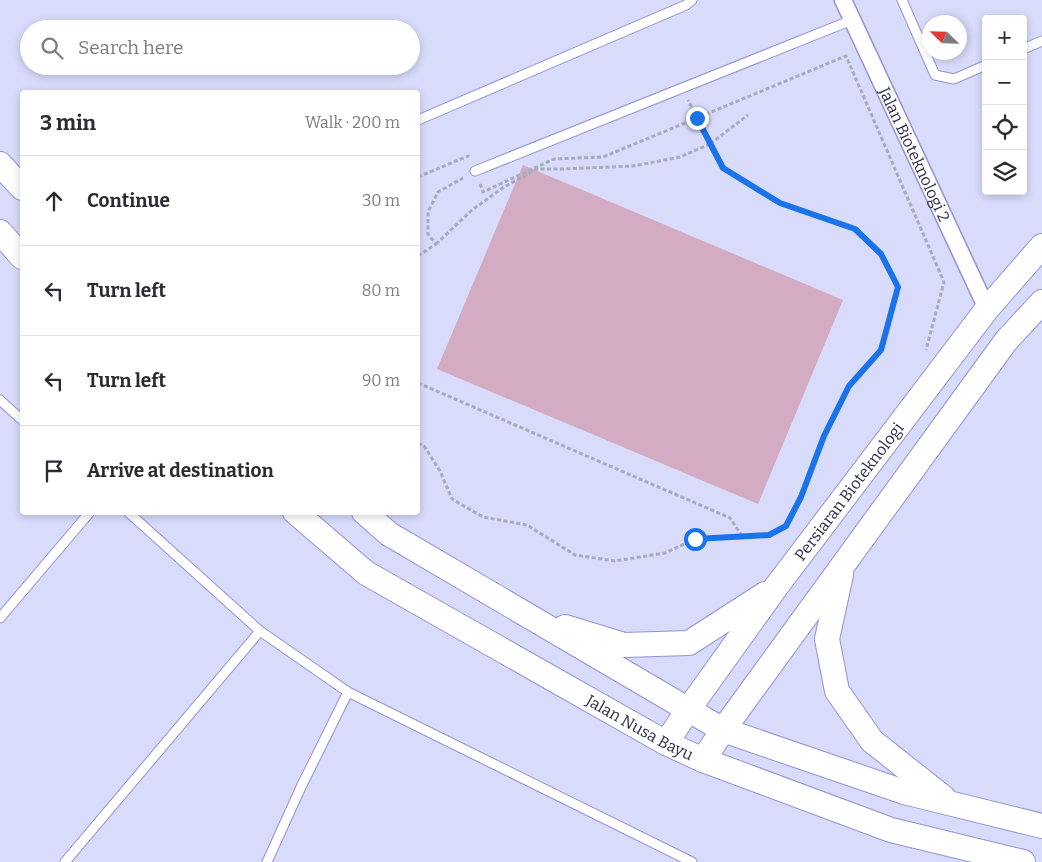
<!DOCTYPE html>
<meta charset="utf-8">
<style>
body{margin:0;font-family:Bitter,serif;background:#f2f2f3;color:#2b2b33}
.controls{position:absolute;right:15px;top:15px;display:grid;overflow:hidden;border-radius:5px;box-shadow:0 2px 8px #0003}
.controls button{width:45px;height:45px;display:grid;place-items:center;padding:0;border:0;border-bottom:1px solid #e1e1e2;background:#fff;color:#2b2b33;font:25px sans-serif}
.compass{position:absolute;left:922px;top:15px;width:45px;height:45px;border-radius:50%;background:#fff;box-shadow:0 2px 8px #0003;rotate:293deg}
.stop{position:absolute;width:15px;height:15px;margin:-11px;border:4px solid #1a73e8;border-radius:50%;background:#fff}
.stop.end{background:#1a73e8;border-color:#fff;box-shadow:0 1px 5px #0008}
.list{margin:0;padding:0;list-style:none}
h2{display:flex;justify-content:space-between;align-items:center;height:65px;margin:0;padding:0 20px;font-size:21px}
h2 small{font-size:16px;font-weight:400;color:#7c7c81}
.list li{display:grid;grid-template-columns:32px 1fr auto;gap:15px;align-items:center;box-sizing:border-box;height:90px;padding:0 20px;border-top:1px solid #e1e1e2}
.list b{display:block;font-size:19px;white-space:nowrap}
.list em{font-size:16px;font-style:normal;color:#7c7c81}
.icon{flex:none;width:28px;height:28px;fill:none;stroke:currentColor;stroke-width:2;stroke-linecap:round;stroke-linejoin:round}
.map{position:relative;flex:none;width:1042px;height:862px;overflow:hidden}
.search{position:absolute;background:#fff;box-shadow:0 2px 8px #0003;left:20px;top:20px;width:400px;height:55px;display:flex;align-items:center;gap:12px;box-sizing:border-box;padding:0 18px;border-radius:28px;color:#7c7c81;font-size:19px}
.panel{position:absolute;background:#fff;box-shadow:0 2px 8px #0003;left:20px;top:90px;width:400px;height:425px;border-radius:5px}
.map>svg:first-child{display:block}
</style>
<div class="map">
<svg width="1042" height="862" viewBox="0 0 1042 862">
<rect width="100%" height="100%" fill="#e4e5f3"/>
<path fill="#d8dbfa" fill-rule="evenodd" d="M0,0H1042V862H0ZM986,19H1023V191H986ZM930,22H960V52H930ZM29,29H411V66H29ZM22,92H418V512H22Z"/>
<path fill="#d3abc3" d="M523,165L843,300L758,504L437,369Z"/>
<g fill="none" stroke-linecap="round" stroke-linejoin="round">
<defs>
<path id="lane" d="M902,0L935,75L954,79L986,65
M1023,49L1042,41
M418,120L686,5L692,0
M475,171L852,20
M0,400L22,420
M128,512L260,631L348,692L692,862
M0,618L90,512
M65,862L260,631
M267,862L301,787L348,692"/>
<g id="street">
<path id="s1" d="M843,0L987,309"/>
</g>
<g id="secondary">
<path d="M0,164L22,188"/>
<path d="M0,232L22,257"/>
<path id="s2" d="M295,512L366,573L666,743L703,760L891,830L1023,862"/>
<path d="M364,512L389,534L723,730L904,792L1042,826"/>
<path d="M841,575L827,639L837,691L872,741L944,798"/>
<path d="M565,627L624,645L689,643L765,594"/>
<path id="s3" d="M666,743L688,710L776,587L987,309L1042,246"/>
<path d="M703,760L723,730L1006,341L1042,302"/>
</g>
</defs>
<use href="#lane" stroke="#9193d4" stroke-width="11"/>
<use href="#street" stroke="#9193d4" stroke-width="19"/>
<use href="#secondary" stroke="#9193d4" stroke-width="26"/>
<path stroke="#a9aabc" stroke-width="3" stroke-dasharray="4 2.5" stroke-linecap="butt" d="M418,177L468,156L469,157
M480,184L483,192L554,159L603,157L846,56L944,282L926,350
M436,244L472,210L504,187L537,169H563L633,166L680,157L710,144L688,100
M418,256L436,244L428,234V212L438,192L463,178
M418,383L730,518L742,536
M418,443L424,446L440,471L452,499L483,517L527,525L575,555L615,561L665,553L695,539L769,535L786,526L801,497L824,436L849,386L881,350L898,287L881,254L855,229L780,203L723,168L710,144L748,115"/>
<use href="#lane" stroke="#fff" stroke-width="9"/>
<use href="#street" stroke="#fff" stroke-width="16"/>
<use href="#secondary" stroke="#fff" stroke-width="24"/>
</g>
<g fill="none" stroke-linecap="round" stroke-linejoin="round">
<path stroke="#1a73e8" stroke-width="6" d="M695,539L769,535L786,526L801,497L824,436L849,386L881,350L898,287L881,254L855,229L780,203L723,168L697,118"/>
</g>
<g text-anchor="middle" stroke-width="4" stroke-linejoin="round" paint-order="stroke">
<g font-size="16" fill="#2b2c46" stroke="#fff">
<text dy="6" stroke="none"><textPath href="#s1" startOffset="170">Jalan Bioteknologi 2</textPath></text>
<text dy="6" stroke="none"><textPath href="#s3" startOffset="311">Persiaran Bioteknologi</textPath></text>
<text dy="6" stroke="none"><textPath href="#s2" startOffset="408">Jalan Nusa Bayu</textPath></text>
</g>
</g>
</svg>
<div class="controls">
<button>+</button>
<button>−</button>
<button><svg class="icon" aria-label="locate" viewBox="0 0 24 24"><circle cx="12" cy="12" r="6"/><path d="M12 2v4M12 18v4M2 12h4M18 12h4"/></svg></button>
<button><svg class="icon" aria-label="layers" viewBox="0 0 24 24"><path d="M12 4l9 5-9 5-9-5zM3 14l9 5 9-5"/></svg></button>
</div>
<svg class="compass" viewBox="-18 -18 36 36"><path d="M0-13l5 13h-10z" fill="#e53935"/><path d="M0 13l5-13h-10z" fill="#7c7c81"/></svg>
<div class="stop" style="left:695px;top:539px"></div>
<div class="stop end" style="left:697px;top:118px"></div>
<div class="search"><svg class="icon" aria-label="search" viewBox="0 0 24 24"><circle cx="10" cy="10" r="6"/><path d="M15 15l6 6"/></svg>Search here</div>
<section class="panel">
<h2>3 min<small>Walk · 200 m</small></h2>
<ul class="list">
<li><svg class="icon" aria-label="ahead" viewBox="0 0 24 24"><path d="M12 20V5M6 11l6-6 6 6"/></svg><div><b>Continue</b></div><em>30 m</em></li>
<li><svg class="icon" aria-label="left" viewBox="0 0 24 24"><path d="M17 20v-9H6M10 6l-5 5 5 5"/></svg><div><b>Turn left</b></div><em>80 m</em></li>
<li><svg class="icon" aria-label="left" viewBox="0 0 24 24"><path d="M17 20v-9H6M10 6l-5 5 5 5"/></svg><div><b>Turn left</b></div><em>90 m</em></li>
<li><svg class="icon" aria-label="arrive" viewBox="0 0 24 24"><path d="M6 21V4h12l-3 4 3 4H6"/></svg><div><b>Arrive at destination</b></div></li>
</ul>
</section>
</div>
